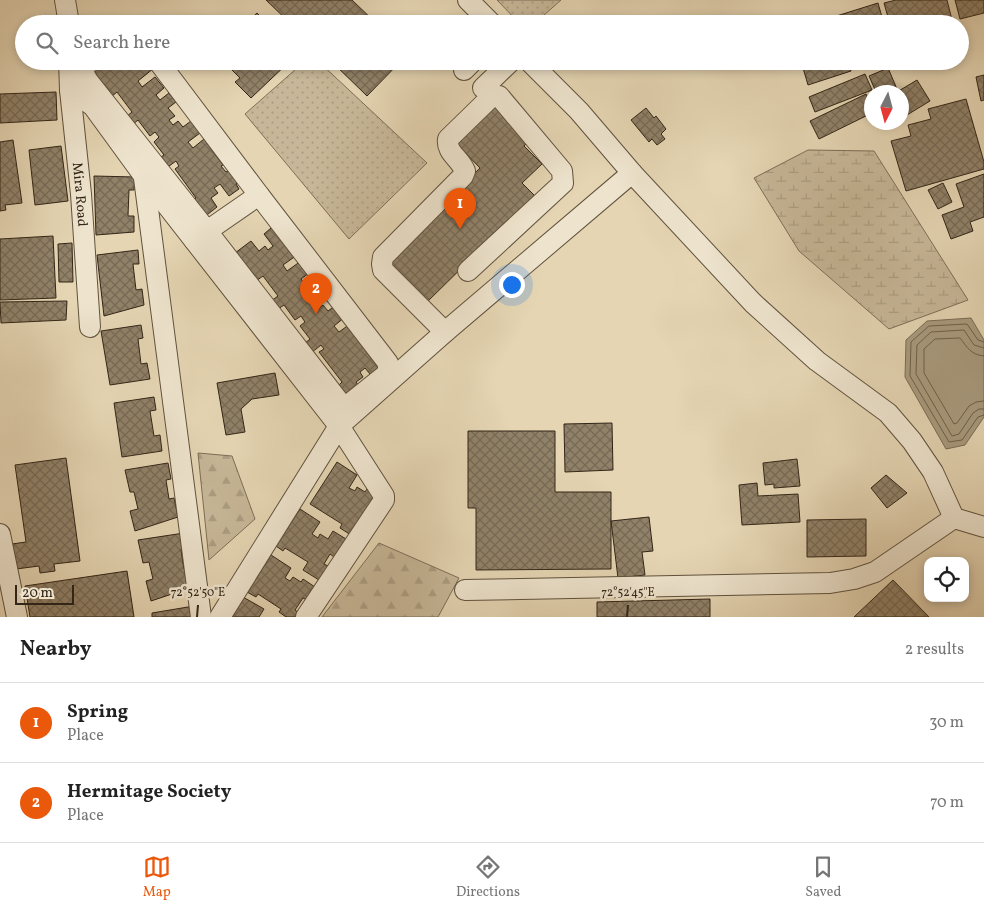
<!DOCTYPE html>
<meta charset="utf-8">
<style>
body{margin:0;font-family:Vollkorn,serif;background:#f2f2f2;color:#222}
.controls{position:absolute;right:15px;bottom:15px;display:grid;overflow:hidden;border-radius:10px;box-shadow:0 2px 8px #0003}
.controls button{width:45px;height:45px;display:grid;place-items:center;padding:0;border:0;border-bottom:1px solid #e0e0e0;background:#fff;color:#222;font:25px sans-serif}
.compass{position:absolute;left:864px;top:85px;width:45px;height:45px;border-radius:50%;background:#fff;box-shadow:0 2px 8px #0003;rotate:186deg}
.scale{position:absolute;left:15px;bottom:12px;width:59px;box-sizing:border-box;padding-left:5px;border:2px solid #332617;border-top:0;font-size:14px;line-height:18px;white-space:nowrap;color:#332617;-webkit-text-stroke:4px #eee4ce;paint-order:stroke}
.you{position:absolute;left:511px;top:284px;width:18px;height:18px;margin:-12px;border:4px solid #fff;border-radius:50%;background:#1a73e8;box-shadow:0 0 0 8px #1a73e833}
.badge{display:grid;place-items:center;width:32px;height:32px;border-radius:50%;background:#ea580c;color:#fff;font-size:16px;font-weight:700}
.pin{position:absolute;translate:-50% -41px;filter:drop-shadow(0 1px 2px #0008)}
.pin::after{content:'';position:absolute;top:26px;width:18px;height:15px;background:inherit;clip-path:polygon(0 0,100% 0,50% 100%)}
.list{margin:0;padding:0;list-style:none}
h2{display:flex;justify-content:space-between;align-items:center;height:65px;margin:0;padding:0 20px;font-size:21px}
h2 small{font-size:16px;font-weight:400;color:#767676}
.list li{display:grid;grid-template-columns:32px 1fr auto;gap:15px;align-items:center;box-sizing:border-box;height:80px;padding:0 20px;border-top:1px solid #e0e0e0}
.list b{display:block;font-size:19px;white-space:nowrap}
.list p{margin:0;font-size:16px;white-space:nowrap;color:#767676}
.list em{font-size:16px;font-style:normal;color:#767676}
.icon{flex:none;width:28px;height:28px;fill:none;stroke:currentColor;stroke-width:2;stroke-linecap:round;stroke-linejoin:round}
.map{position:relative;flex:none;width:984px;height:617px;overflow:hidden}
.search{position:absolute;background:#fff;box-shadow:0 2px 8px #0003;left:15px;right:15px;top:15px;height:55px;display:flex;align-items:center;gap:12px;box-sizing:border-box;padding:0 18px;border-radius:28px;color:#767676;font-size:19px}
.sheet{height:225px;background:#fff}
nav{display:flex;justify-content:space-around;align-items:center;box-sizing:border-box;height:70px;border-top:1px solid #e0e0e0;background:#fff;font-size:14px;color:#767676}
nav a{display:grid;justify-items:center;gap:2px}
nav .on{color:#ea580c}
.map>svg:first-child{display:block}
</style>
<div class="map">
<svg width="984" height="617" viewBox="0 0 984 617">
<defs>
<pattern id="forest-firs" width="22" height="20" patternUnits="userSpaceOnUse" patternTransform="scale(1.25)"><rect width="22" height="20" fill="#c7b798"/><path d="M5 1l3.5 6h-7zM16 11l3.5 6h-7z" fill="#ab9d82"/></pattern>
<pattern id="wetland-marsh" width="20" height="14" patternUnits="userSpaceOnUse" patternTransform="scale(1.25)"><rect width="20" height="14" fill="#c7b798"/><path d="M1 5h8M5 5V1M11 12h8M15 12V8" fill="none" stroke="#ab9d82"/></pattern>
<pattern id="park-dots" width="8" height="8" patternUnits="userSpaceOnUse" patternTransform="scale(1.25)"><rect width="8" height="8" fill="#c7b798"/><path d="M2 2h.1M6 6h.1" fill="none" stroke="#ab9d82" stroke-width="1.8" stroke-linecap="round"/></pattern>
<pattern id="building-cross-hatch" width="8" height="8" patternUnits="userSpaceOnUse" patternTransform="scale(1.25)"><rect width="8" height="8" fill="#908168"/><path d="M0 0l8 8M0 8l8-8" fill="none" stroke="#766955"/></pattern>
</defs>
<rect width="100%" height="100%" fill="#e5d5b3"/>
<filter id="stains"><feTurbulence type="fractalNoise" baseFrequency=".004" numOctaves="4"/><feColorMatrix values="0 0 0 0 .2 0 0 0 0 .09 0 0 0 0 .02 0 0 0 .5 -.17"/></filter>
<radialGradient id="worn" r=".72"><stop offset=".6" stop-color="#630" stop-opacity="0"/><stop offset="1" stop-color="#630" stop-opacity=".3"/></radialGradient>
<path fill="url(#forest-firs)" stroke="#7d6e58" d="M198,453L232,456L255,519L209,560Z
M379,543L459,578L438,617H322Z"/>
<path fill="url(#wetland-marsh)" stroke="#7d6e58" d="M808,150L874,151L968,300L889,329L799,251L754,178Z"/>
<path fill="url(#park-dots)" stroke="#7d6e58" d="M497,0H561L534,24H520Z
M305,61H318L427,163L349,239L245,114Z"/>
<path fill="#a89a7e" stroke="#796c55" d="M971,318L984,340V417L965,445L946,449L905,377L906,340L927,321Z"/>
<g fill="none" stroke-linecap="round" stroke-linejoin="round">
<path stroke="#6e604a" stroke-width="1" d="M984,342L978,340L967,324L929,326L911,342L910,376L949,442L962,440L978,417L984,415
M984,348L974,345L964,330L931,332L917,345L916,374L952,436L959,434L973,413L979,409H984
M984,356C971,355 967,347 960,338L935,339L924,349V373L954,424L957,423L969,406L976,402L984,401"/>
</g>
<path fill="url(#building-cross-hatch)" stroke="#332617" d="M266,0H352L377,24H291Z
M896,0H947L953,24H890L884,3Z
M955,0H984V13L960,19Z
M878,3L884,24H811Z
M257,13L268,24H245Z
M100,61H109L113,67L120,62L122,66L127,61H149L154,68L138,81L142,87L155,77L164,88L156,95L160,100L169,93L176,102L168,108L175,116L169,120L173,125L178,121L183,127L191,121L200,133L188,142L193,148L204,139L223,165L221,166L226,172L231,169L240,181L236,184L239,189L229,196L220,184L214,188L218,193L211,198L217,207L203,218L191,202L196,198L175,169L179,166L176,161L165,169L158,159L164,155L154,142L159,137L155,132L150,136L138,120L132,125L126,117L132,112L117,92L111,97L90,69Z
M235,61H290L251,98L235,82L240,78L229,67Z
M331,61H401L367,96Z
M801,61H848L851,71L808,85Z
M888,68L897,89L889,92H876L869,76Z
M865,74L872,90L815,112L809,97Z
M984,75V100L981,101L976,77Z
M917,80L930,101L902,118V92H897Z
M56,92L57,120L0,123V94Z
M866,94L872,105V113L819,139L810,121Z
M966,99L984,162V169L906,191L891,141L911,136L908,125L931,119L928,109Z
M497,103L532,138L524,146L542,164L522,183L535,196L426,303L385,262L480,168L456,143Z
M646,108L654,118L656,116L666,129L661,134L665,139L657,145L652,139L649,142L631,120Z
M13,140L22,203L5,205L6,210L0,211V142Z
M61,146L68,201L35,205L29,150Z
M984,174V217L970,222L973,231L951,239L942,215L964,207L956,184Z
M94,176L135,177L134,190H129L128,216H134V232L96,235Z
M943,183L952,202L938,209L928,190Z
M277,223L300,253L283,265L287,271L301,261L309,273L301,279L305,284L315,277L322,286L314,292L320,300L315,304L318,309L323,305L328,311L336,305L345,317L334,326L339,332L350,324L385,373L375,380L365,368L360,372L363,377L356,382L363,391L350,400L339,385L342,382L319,352L324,349L321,345L311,353L304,344L310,339L300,326L305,322L301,316L295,320L284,305L278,309L271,301L278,296L263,276L256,281L235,253L251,241L259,251L265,246L268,250L273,246L264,234Z
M53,236L56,298L0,300V239Z
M72,243L73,282H59L58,244Z
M138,250L139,264H133L136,290L142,289L144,305L104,316L97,255Z
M67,301L66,320L1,323L0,302Z
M141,325L143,338L138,339L141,364L147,363L150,379L110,385L101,331Z
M275,373L279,395L252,399L241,409L245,432L226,435L217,383Z
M154,397L156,410L150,411L154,436L160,435L162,451L122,457L114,403Z
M612,423L613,470L565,472L564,424Z
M468,431H555V492H611V569L476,570V508H468Z
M66,458L80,561L54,564L55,571L40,573L39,566L16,569L12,544L26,542L15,465Z
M797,459L800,486L774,488V484L765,485L763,463Z
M337,462L357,475L349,488L355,491L357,487L365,492L367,489L380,497L354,537L340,528L342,524L310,504Z
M168,463L171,479L166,480L169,499L174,498L178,517L135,531L130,511L138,509L134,492H130L125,470Z
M886,475L907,493L887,508L871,488Z
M757,483L758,496L798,494L800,522L742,525L739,485Z
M300,509L320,522L312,534L318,538L320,534L328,539L333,531L346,539L334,557L330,554L324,564L328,566L319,580L303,570L308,562L285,548L283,551L276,546Z
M649,517L653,551L642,552L645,575L618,578L611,521Z
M866,519V556L807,557V520Z
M184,533L186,549L181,550L184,569L189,568L193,587L151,601L146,581L153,579L149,562L143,563L138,540Z
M271,555L291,568L285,578L290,581L293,577L301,582L303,579L315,587L307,600L303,598L295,610L299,613L296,617H286L279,612L281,609L258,594L256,597L247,592Z
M127,571L134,617H30L25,586Z
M893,580L929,617H854Z
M243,597L264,609L259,617H230Z
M710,599V617H597V602Z
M194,606L196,617H152V613Z"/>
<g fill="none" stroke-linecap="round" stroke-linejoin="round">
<defs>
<g id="minor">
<path d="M65,0L69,24"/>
<path d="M468,0L492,24"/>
<path id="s1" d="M69,61L70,90L81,194L90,327"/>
<path d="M91,61L84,66L83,72L88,81L207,231L341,404L348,405L388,373V363L259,195L194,240"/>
<path d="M158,61L259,195"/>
<path d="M529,61L579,111L632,173"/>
<path d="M464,70L473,61"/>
<path d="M483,88L511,61"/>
<path d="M70,90L93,106L144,176L339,426L384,496V500L306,617"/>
<path d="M144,178L201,617"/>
<path d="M445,332L383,270L382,264L383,257L463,176L465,171C460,158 446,153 448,139L490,98L494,96H499L562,171L563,183L468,271"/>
<path d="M0,534L17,617"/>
<path d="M465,590L830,583L854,579L875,572L954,518"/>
<path d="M220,617L339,426L445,332L632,173L753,303L817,361L888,413L912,441L933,472L954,518L984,527"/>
</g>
</defs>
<use href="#minor" stroke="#60523e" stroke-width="22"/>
<use href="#minor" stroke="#eee4ce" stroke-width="20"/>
</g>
<path fill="none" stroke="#332617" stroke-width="2" d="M197,617L198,605M627,617L628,605"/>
<g text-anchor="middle" stroke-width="5" stroke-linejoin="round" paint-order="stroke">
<g font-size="14" fill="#332617" stroke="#eee4ce">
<text dy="5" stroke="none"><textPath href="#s1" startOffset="134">Mira Road</textPath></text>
</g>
</g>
<g font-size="12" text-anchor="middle" fill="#332617" stroke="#eee4ce" stroke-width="5" stroke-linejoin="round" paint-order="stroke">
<text x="198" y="596">72°52'50"E</text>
<text x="628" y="596">72°52'45"E</text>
</g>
<rect width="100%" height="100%" filter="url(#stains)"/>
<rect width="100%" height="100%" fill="url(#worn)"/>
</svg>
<div class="controls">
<button><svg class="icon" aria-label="locate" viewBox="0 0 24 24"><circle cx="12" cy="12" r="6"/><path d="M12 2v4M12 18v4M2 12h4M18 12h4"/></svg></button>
</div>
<svg class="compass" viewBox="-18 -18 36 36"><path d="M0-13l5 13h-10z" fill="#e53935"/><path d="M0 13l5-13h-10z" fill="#767676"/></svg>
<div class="scale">20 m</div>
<div class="you"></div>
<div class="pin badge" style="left:460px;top:229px">1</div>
<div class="pin badge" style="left:316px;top:314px">2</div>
<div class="search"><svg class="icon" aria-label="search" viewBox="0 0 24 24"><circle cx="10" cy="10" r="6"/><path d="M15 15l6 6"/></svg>Search here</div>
</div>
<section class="sheet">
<h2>Nearby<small>2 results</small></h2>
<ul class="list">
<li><span class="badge">1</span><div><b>Spring</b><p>Place</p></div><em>30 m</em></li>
<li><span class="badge">2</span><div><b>Hermitage Society</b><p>Place</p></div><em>70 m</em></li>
</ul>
</section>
<nav>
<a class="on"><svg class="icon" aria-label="map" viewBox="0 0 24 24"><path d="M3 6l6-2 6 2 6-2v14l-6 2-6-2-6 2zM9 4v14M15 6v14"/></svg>Map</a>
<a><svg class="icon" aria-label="directions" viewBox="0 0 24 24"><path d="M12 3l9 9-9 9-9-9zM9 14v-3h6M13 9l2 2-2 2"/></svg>Directions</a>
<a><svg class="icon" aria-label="saved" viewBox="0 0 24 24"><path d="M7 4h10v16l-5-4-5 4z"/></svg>Saved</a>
</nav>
